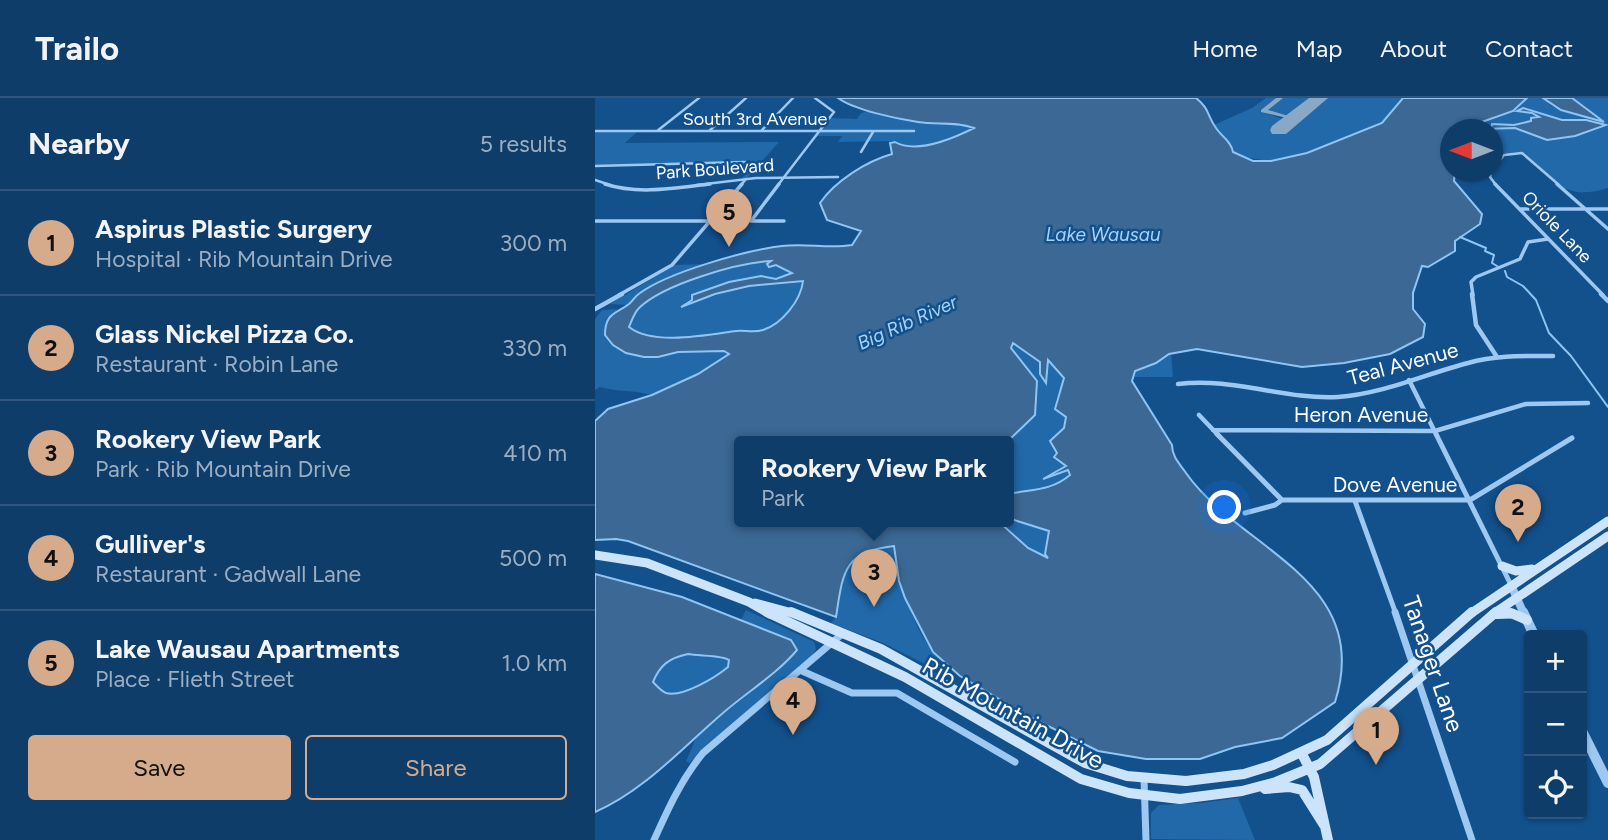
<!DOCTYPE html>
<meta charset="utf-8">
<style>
body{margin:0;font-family:Figtree,sans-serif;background:#174470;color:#f1f3f6}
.controls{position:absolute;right:21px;bottom:21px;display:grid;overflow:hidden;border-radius:7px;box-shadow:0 2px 5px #0004}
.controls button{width:63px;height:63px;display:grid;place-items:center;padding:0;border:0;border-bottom:2px solid #2e567e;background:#0e3d6a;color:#f1f3f6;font:35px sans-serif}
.compass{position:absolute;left:845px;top:21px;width:63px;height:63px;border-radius:50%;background:#0e3d6a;box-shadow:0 2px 5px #0004;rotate:270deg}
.you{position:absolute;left:630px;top:410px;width:24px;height:24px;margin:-18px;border:5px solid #fff;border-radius:50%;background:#1a73e8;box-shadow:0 0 0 10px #1a73e833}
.badge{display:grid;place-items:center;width:46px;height:46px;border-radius:50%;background:#d6ab8b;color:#111;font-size:23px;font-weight:700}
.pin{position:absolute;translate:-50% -58px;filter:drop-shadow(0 2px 4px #0008)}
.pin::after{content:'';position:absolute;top:37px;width:24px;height:21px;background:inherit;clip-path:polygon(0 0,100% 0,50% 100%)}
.popup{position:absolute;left:139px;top:338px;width:280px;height:91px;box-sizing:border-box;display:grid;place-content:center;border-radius:7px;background:#0e3d6a;filter:drop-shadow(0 2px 5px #0005);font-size:23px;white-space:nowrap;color:#9baec1}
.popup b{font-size:26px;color:#f1f3f6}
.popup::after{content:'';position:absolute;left:50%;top:100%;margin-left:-14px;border:14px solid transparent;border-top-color:#0e3d6a}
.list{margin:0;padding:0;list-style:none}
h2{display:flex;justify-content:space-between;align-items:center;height:91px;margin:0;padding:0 28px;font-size:30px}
h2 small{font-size:23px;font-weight:400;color:#9baec1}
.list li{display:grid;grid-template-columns:46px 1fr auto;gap:21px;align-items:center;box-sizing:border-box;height:105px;padding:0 28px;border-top:2px solid #2e567e}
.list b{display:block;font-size:26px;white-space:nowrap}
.list p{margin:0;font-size:23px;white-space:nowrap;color:#9baec1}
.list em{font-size:23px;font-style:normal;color:#9baec1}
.actions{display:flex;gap:14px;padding:21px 28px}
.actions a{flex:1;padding:16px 0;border:2px solid #d6ab8b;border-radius:7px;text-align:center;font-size:24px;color:#d6ab8b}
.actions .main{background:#d6ab8b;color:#111}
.icon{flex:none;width:38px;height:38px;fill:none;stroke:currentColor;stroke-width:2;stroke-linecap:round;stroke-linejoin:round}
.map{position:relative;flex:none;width:1013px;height:742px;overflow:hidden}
header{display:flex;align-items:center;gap:42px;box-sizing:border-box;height:98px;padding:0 35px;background:#0e3d6a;border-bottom:2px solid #2e567e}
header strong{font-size:33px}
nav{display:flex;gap:38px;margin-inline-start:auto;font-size:24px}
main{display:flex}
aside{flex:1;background:#0e3d6a}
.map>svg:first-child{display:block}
</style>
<header>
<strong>Trailo</strong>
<nav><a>Home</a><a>Map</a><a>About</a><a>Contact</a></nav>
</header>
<main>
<aside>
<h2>Nearby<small>5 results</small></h2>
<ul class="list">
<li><span class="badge">1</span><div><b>Aspirus Plastic Surgery</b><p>Hospital · Rib Mountain Drive</p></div><em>300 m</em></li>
<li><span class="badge">2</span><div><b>Glass Nickel Pizza Co.</b><p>Restaurant · Robin Lane</p></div><em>330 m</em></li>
<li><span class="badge">3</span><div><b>Rookery View Park</b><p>Park · Rib Mountain Drive</p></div><em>410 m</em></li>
<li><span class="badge">4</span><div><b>Gulliver's</b><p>Restaurant · Gadwall Lane</p></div><em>500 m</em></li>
<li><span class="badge">5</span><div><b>Lake Wausau Apartments</b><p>Place · Flieth Street</p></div><em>1.0 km</em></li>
</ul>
<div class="actions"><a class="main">Save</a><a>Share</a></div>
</aside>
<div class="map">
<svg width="1013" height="742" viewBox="0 0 1013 742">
<rect width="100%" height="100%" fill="#13518d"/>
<path fill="#2269aa" d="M671,0H681L665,13L688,21L680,30L690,33L732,0H808L787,25L712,55L676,63L645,59L638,54L619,27L657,10Z
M688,0H719L694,18L671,13Z
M932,0H948L957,8L984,18L991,9L977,0H1013V90C969,104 958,82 927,55L912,56L898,51V32L880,30L881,26L922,9Z
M275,13L324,25H359L380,29L336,47L312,51L300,43L243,44L247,38H221L235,20L262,21L266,15Z
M0,34H42L30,45L184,44L152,80H147L155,71L151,67L156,65L155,62L142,66L0,67Z
M178,163L181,167L198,175L181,181L166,178L133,184L98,197L97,201L88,206L154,188L209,183C205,202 187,226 168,232C159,235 150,232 141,233C112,237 59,248 34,229C37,222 39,215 44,210C71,184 142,166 178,163Z
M116,166C87,176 53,184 33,207L15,206L80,167Z
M22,211L10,228L18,247L31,255L63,259L83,254L130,253L134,256L103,276L57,297C39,292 23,294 5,289L0,292V221L7,212Z
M418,245L445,264V276L450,284L453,261L469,280L461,303L471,319L469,330L458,339L465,364L471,368L451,380L473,372L475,377C456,393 437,390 414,396L413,343L440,317C440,293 432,268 416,250Z
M576,255L578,279H538L540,273L561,265Z
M414,412L419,422L455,433L451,456L454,461L433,450L403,423H414Z
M299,448C304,483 319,538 346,561L338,570L288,545L236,525L241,519C248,473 248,455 299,448Z
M151,512L219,544L221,551L217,558L94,665L91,663L102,638L192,564L196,542L146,522Z
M93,556C104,558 128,557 134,561L133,569C121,579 87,600 71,595C66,593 61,587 58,584C65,567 74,560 93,556Z
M643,700L660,742L556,741V715L564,707L606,705Z"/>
<path fill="#3b6894" stroke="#8ec5f4" stroke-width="2" fill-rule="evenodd" d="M243,0H601C615,11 612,18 621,30C627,39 636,43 638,54L658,63H676L712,55L787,25L808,0H932L918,13L881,26L880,30L885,31L856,32V74H860L859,83L887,116L885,126L860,143V153L833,169L827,168L818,195V211L830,226L828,239L795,256L749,265L707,269L602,251L574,256L561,265L540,273L537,283L577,347C577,359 585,366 591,375C645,452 779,481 740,604L687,640L640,649L605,661H551L503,653L431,617L365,578L338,554L310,500L304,483L299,448C248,454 248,474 241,519L33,443L21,441L0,442V323L13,311L57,297L103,276L134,256L129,253L83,254L63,259H49L31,255L18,247L10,237C10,215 21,216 34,206C38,203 40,198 45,195C74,174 152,152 187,148C211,145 234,151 257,147L266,133L232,122L225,105C240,83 272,63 297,56L295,45L300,44C321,56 357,41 379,30C361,23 342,27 323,24C303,21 259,12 243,0ZM176,163L172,166L174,169L181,167L197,175L181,181L166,178L134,184L97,197V202L86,209L120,196L154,188L208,183C206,202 187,226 168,232C159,235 150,232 141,233C112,237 58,248 34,229C37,222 39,215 44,210C69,186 142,165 176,163ZM418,245L445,264V276L451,285L453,262L469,280L460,311L471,319L469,330L455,343L462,355L459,359L471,368L448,381L473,372L475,377C456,393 437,391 414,396V412L419,422L454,433L450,456L453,460L433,450L403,423H144V343H413L440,317L442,283L416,250Z
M948,0H977L1009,24L966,12Z
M928,10L967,22H991L1011,27L980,38L952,42L920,30L888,31L896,30L897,26L919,27L936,23V20L944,19L937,15L922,13Z
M0,476L87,499L196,542L202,552C182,576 152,594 128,615C88,649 49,693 0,714ZM93,556C104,558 128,557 134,562L133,569C121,579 87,600 71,595C66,593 62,588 58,584C65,567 74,560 93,556Z"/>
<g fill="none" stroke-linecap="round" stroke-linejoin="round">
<path stroke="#8ec5f4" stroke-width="2" d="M865,139L891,150L890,153L899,157L897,165L902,168
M910,173L912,179L928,188L941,202L954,235L976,258L1013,309"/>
<path fill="#89a8c6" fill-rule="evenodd" d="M681,0H688L673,12L700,20V22L666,14V12Z"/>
<path fill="#89a8c6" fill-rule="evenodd" d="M714,0H733L691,36H677L675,32L677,28Z"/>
<path stroke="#9cc8f1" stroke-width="2.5" d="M0,33H319
M62,33L104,0
M114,33L151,0
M166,33L198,0
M266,54L278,34
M0,68L150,64
M898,71L909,57L927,55L964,87
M896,74L895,79L901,87
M0,82L15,87
M102,87L161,80L243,79
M146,87L151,81
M183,87L239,14L220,0"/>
<path stroke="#9cc8f1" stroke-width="3.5" d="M10,86C43,97 81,90 115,86
M184,86L156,123H189
M900,86L1008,197
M962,86L1013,131
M925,111H1013
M0,123H114
M24,197L77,167L147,86
M878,197L876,184L881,179L925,161L933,144L953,141"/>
<path stroke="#9cc8f1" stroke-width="4.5" d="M877,196L881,227L902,259
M1006,196L1013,203
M0,211L27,196
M814,282L842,338
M583,286C638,279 689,302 743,299C788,296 830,276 873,265C901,257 929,258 958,258
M604,317L624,338
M618,332L840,333L931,306L993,305"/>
<path stroke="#9cc8f1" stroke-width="5" d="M622,336L687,402
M841,336L916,487
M760,403L801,516
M650,415L680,407L687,402H875L977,340"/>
<path stroke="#9cc8f1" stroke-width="7" d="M800,514L877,742
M207,573L257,595H302L420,664
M549,681L551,742
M59,742C73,711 86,682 108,655L247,536"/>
<path stroke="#9cc8f1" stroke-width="8" d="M916,487L929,516"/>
<path stroke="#9cc8f1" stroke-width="10" d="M928,514L939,537
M987,633L1013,685"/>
<path stroke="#cbe3fb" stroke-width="9" d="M0,457L52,465L154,504L175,516
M907,468L921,473L937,471
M160,505L201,516
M875,516L1013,423
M898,516L1013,438
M904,516H918"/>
<path stroke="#cbe3fb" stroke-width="10" d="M172,514L310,579L486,681L534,695L585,701L647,693L681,684L725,666L901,514
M196,514L286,551L490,665L532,678L591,683L649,676L678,667L732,642L877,514
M902,516L916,515L932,522
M707,656L719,679L733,742
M670,691L694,689L707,692L729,727"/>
</g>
<g text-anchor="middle" stroke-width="5" stroke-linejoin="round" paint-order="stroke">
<g font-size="18" fill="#fff" stroke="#13518d">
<text x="160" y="27">South 3rd Avenue</text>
<text transform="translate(120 71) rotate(-4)" y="6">Park Boulevard</text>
<text transform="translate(962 129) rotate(46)" y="6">Oriole Lane</text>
</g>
<g font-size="19" font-style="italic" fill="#a8d2f8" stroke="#13518d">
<text x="508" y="143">Lake Wausau</text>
<text transform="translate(312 224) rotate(-24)" y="7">Big Rib River</text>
</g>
<g font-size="21" fill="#fff" stroke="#13518d">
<text transform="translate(808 266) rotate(-15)" y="7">Teal Avenue</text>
<text x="766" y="324">Heron Avenue</text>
<text x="800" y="394">Dove Avenue</text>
</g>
<g font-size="24" fill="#fff" stroke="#13518d">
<text transform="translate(838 566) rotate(71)" y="8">Tanager Lane</text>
<text transform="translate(418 615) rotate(29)" y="8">Rib Mountain Drive</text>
</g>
</g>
</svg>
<div class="controls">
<button>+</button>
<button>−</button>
<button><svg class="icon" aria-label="locate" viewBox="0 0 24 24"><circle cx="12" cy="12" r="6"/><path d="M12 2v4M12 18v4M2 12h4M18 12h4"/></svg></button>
</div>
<svg class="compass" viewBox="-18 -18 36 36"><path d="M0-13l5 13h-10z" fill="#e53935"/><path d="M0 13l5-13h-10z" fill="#9baec1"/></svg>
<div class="you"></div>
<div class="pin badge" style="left:781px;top:667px">1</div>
<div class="pin badge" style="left:923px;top:444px">2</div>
<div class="pin badge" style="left:279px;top:509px">3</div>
<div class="popup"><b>Rookery View Park</b>Park</div>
<div class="pin badge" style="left:198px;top:637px">4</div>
<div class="pin badge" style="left:134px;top:149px">5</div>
</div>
</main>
